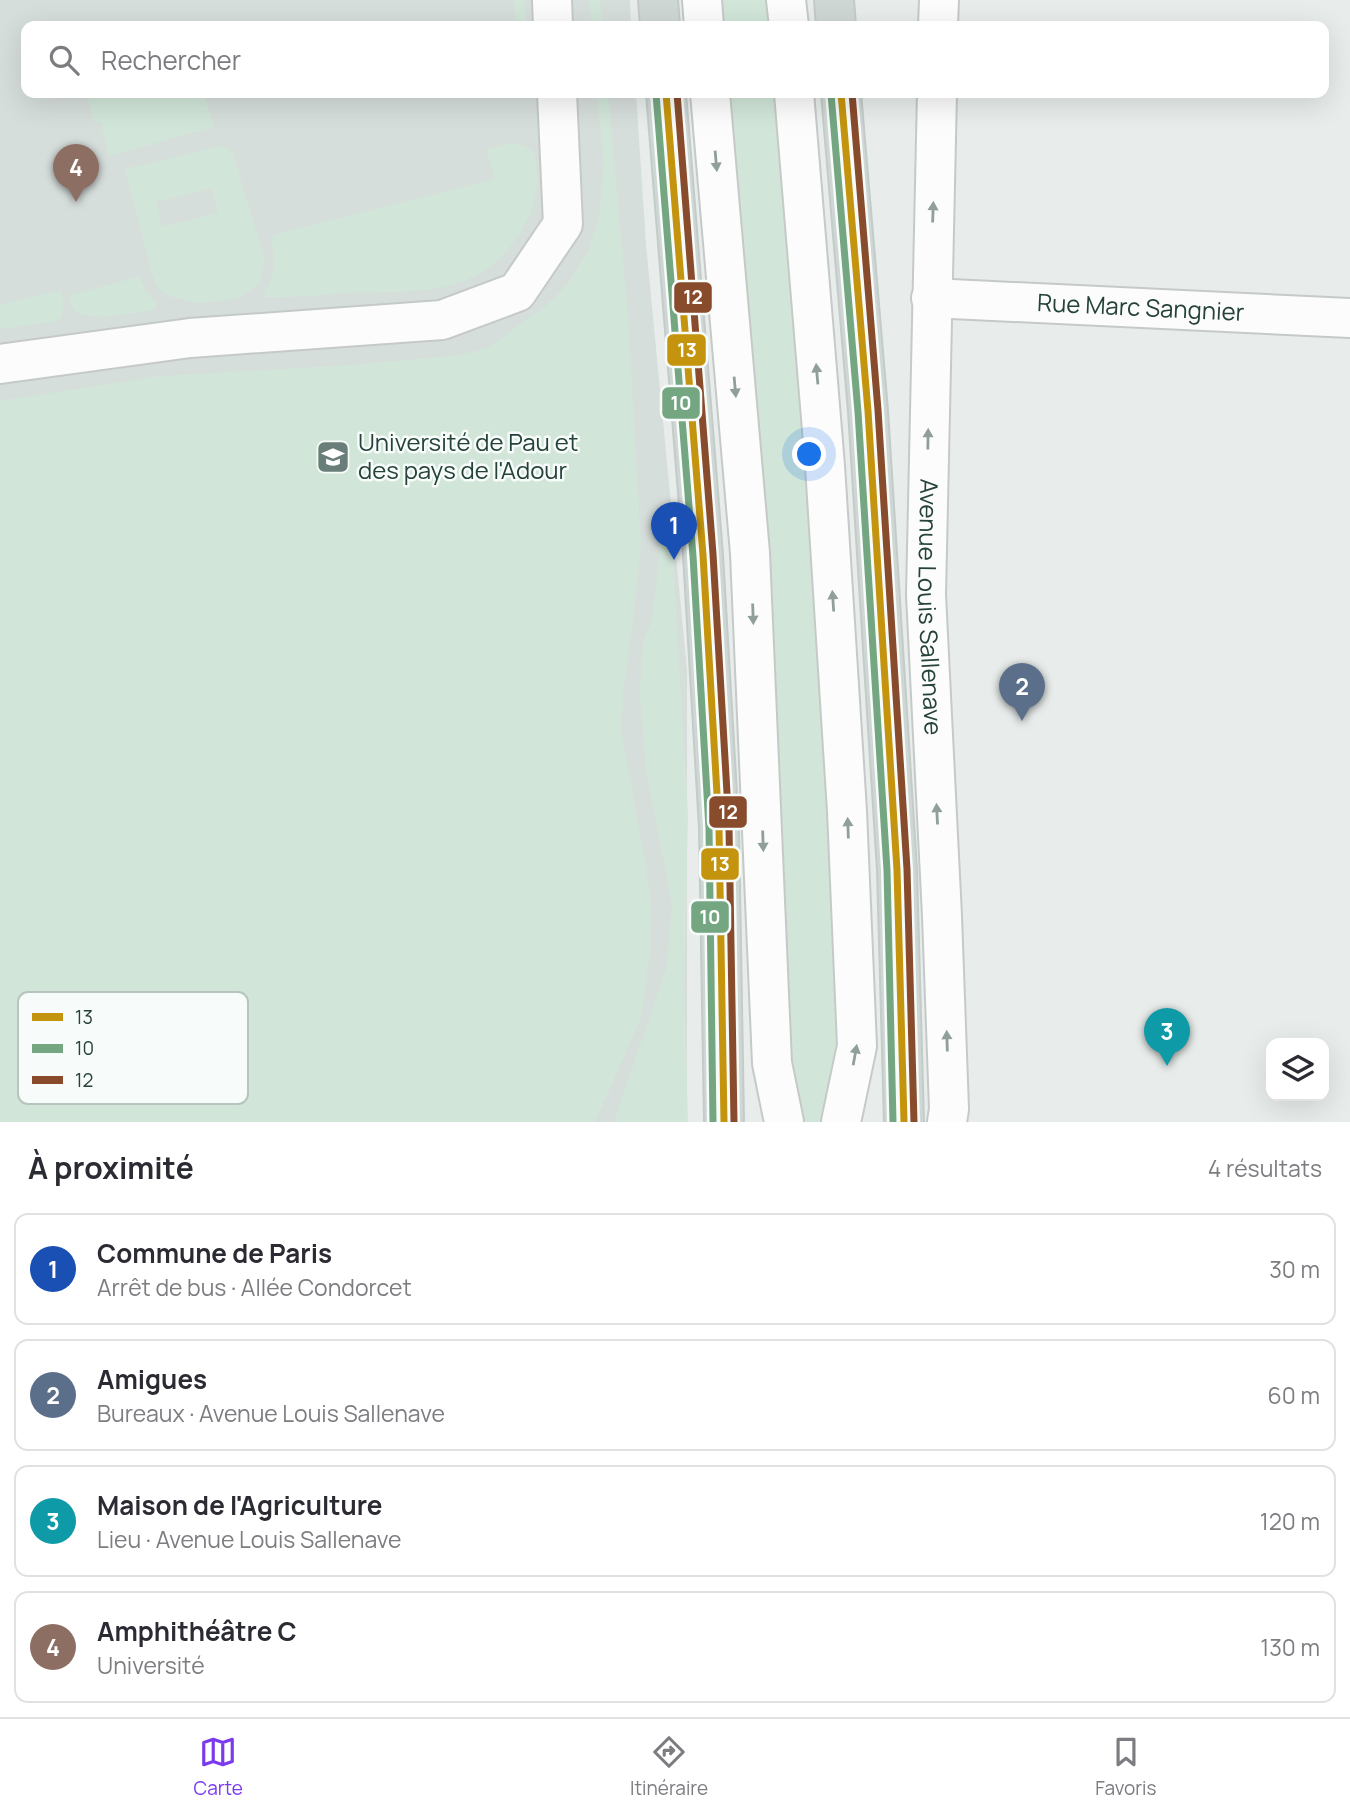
<!DOCTYPE html>
<html lang="fr">
<meta charset="utf-8">
<style>
body{margin:0;font-family:Manrope,sans-serif;background:#f7f7f7;color:#2b2b33}
.controls{position:absolute;right:21px;bottom:21px;display:grid;overflow:hidden;border-radius:14px;box-shadow:0 7px 28px #0002}
.controls button{width:63px;height:63px;display:grid;place-items:center;padding:0;border:0;border-bottom:2px solid #e1e1e2;background:#fff;color:#2b2b33;font:35px sans-serif}
.you{position:absolute;left:810px;top:455px;width:24px;height:24px;margin:-18px;border:5px solid #fff;border-radius:50%;background:#1a73e8;box-shadow:0 0 0 10px #1a73e833}
.badge{display:grid;place-items:center;width:46px;height:46px;border-radius:50%;background:#7c3aed;color:#fff;font-size:23px;font-weight:700}
.pin{position:absolute;translate:-50% -58px;filter:drop-shadow(0 2px 4px #0008)}
.pin::after{content:'';position:absolute;top:37px;width:24px;height:21px;background:inherit;clip-path:polygon(0 0,100% 0,50% 100%)}
.list{margin:0;padding:0;list-style:none}
h2{display:flex;justify-content:space-between;align-items:center;height:91px;margin:0;padding:0 28px;font-size:30px}
h2 small{font-size:23px;font-weight:400;color:#7c7c81}
.list li{display:grid;grid-template-columns:46px 1fr auto;gap:21px;align-items:center;box-sizing:border-box;height:112px;margin:0 14px 14px;padding:0 14px;border:2px solid #e1e1e2;border-radius:14px}
.list b{display:block;font-size:26px;white-space:nowrap}
.list p{margin:0;font-size:23px;white-space:nowrap;color:#7c7c81}
.list em{font-size:23px;font-style:normal;color:#7c7c81}
.icon{flex:none;width:38px;height:38px;fill:none;stroke:currentColor;stroke-width:2;stroke-linecap:round;stroke-linejoin:round}
.map{position:relative;flex:none;width:1350px;height:1122px;overflow:hidden}
.search{position:absolute;background:#fff;box-shadow:0 7px 28px #0002;left:21px;right:21px;top:21px;height:77px;display:flex;align-items:center;gap:18px;box-sizing:border-box;padding:0 24px;border-radius:14px;color:#7c7c81;font-size:26px}
.sheet{height:595px;background:#fff}
nav{display:flex;justify-content:space-around;align-items:center;box-sizing:border-box;height:98px;border-top:2px solid #e1e1e2;background:#fff;font-size:19px;color:#7c7c81}
nav a{display:grid;justify-items:center;gap:4px}
nav .on{color:#7c3aed}
.map>svg:first-child{display:block}
</style>
<div class="map">
<svg width="1350" height="1122" viewBox="0 0 1350 1122">
<rect width="100%" height="100%" fill="#e8edeb"/>
<path fill="#d6dedb" d="M0,0H630L631,26H26V93H636L646,244L687,670V1122H0Z"/>
<path fill="#d1e6d8" fill-rule="evenodd" d="M514,0H524L526,26H516Z
M589,0H600L602,26H592Z
M714,0H776L778,26H716Z
M86,93H203L214,127L109,156L101,122H94Z
M597,93H608L628,317L641,545L632,627L623,693L621,731L646,867L651,906L650,952L641,1018L595,1122H0V401L161,376L352,365L462,355L489,347L546,306L568,284L588,252L599,217L604,163Z
M722,93H783L847,1047L833,1122H796L785,1059Z
M512,143C535,147 536,154 537,176C538,196 531,214 521,231C478,301 415,290 344,293C317,295 291,298 264,297C265,290 268,288 270,281C276,268 274,255 271,241L274,235L495,179L486,149Z
M222,146L232,152L265,260L260,284L239,297L221,301L195,303L169,296L159,289L152,273L125,169ZM212,188L218,213L162,227L156,202Z
M139,277L145,290L157,303L154,310C137,312 87,323 75,311C71,306 71,300 70,295Z
M60,290C63,302 66,311 58,321L0,329V305Z
M667,538L671,539L672,546L688,815L684,987L688,1122H614L667,967L672,903L646,770L640,694L643,642L652,621L661,542Z"/>
<g fill="none" stroke-linecap="round" stroke-linejoin="round">
<defs>
<g id="minor">
<path d="M552,0L553,26"/>
<path d="M702,0L704,26"/>
<path d="M786,0L789,26"/>
<path d="M938,26L939,0"/>
<path d="M710,93L750,553L772,1063L784,1122"/>
<path d="M794,93L825,466L847,811L857,1046L841,1122"/>
<path id="s1" d="M937,93L926,595L942,916L949,1109L947,1122"/>
<path id="s2" d="M931,298L1350,318"/>
<path d="M0,364L190,338L442,320L517,292L563,224L557,93"/>
</g>
<path id="major" d="M658,0L660,26
M834,0L836,26
M666,93L703,555L719,828L724,1122
M841,93L868,411L897,870L904,1122"/>
</defs>
<use href="#minor" stroke="#c5cac8" stroke-width="42"/>
<use href="#major" stroke="#c3ccc9" stroke-width="42"/>
<use href="#minor" stroke="#fcfcfc" stroke-width="38"/>
<use href="#major" stroke="#cfd7d5" stroke-width="38"/>
<defs>
<path id="bus-1" d="M666,93L703,555L719,828L724,1122
M841,93L868,411L897,870L904,1122"/>
<path id="bus-2" d="M656,94L693,556L709,828L713,1122
M831,94L858,412L887,870L893,1122"/>
<path id="bus-3" d="M677,93L713,554L729,827L734,1122
M852,93L878,410L907,869L914,1122"/>
</defs>
<use href="#bus-1" stroke="#f7fbf9" stroke-width="12"/>
<use href="#bus-2" stroke="#f7fbf9" stroke-width="12"/>
<use href="#bus-3" stroke="#f7fbf9" stroke-width="12"/>
<use href="#bus-1" stroke="#c4940e" stroke-width="7"/>
<use href="#bus-2" stroke="#74a682" stroke-width="7"/>
<use href="#bus-3" stroke="#884b2c" stroke-width="7"/>
</g>
<defs><path id="oneway-solid" d="M-6-.8H1V-3.2L6.5 0L1 3.2V.8H-6Z" transform="scale(1.75)"/></defs>
<g fill="#909f9b">
<use href="#oneway-solid" transform="translate(716 161) rotate(85)"/>
<use href="#oneway-solid" transform="translate(933 212) rotate(-88)"/>
<use href="#oneway-solid" transform="translate(817 374) rotate(-95)"/>
<use href="#oneway-solid" transform="translate(735 387) rotate(85)"/>
<use href="#oneway-solid" transform="translate(928 439) rotate(-89)"/>
<use href="#oneway-solid" transform="translate(833 601) rotate(-94)"/>
<use href="#oneway-solid" transform="translate(753 614) rotate(88)"/>
<use href="#oneway-solid" transform="translate(937 814) rotate(-93)"/>
<use href="#oneway-solid" transform="translate(848 828) rotate(-92)"/>
<use href="#oneway-solid" transform="translate(763 841) rotate(88)"/>
<use href="#oneway-solid" transform="translate(947 1041) rotate(-92)"/>
<use href="#oneway-solid" transform="translate(855 1055) rotate(-80)"/>
</g>
<defs>
<symbol id="university-square" viewBox="-11 -11 22 22"><rect x="-9" y="-9" width="18" height="18" rx="4" fill="#697e78" stroke="#f7fbf9"/><path d="M0-5L7-2L0 1L-7-2ZM-4 1L0 2.5L4 1V4Q0 6-4 4Z" fill="#fff"/></symbol>
</defs>
<g fill-rule="evenodd">
<use href="#university-square" x="314" y="438" width="38" height="38"/>
</g>
<g text-anchor="middle" stroke-width="5" stroke-linejoin="round" paint-order="stroke">
<g font-size="24" fill="#24423a" stroke="#f7fbf9">
<text dy="8" stroke="none"><textPath href="#s2" startOffset="210">Rue Marc Sangnier</textPath></text>
<text dy="8" stroke="none"><textPath href="#s1" startOffset="514">Avenue Louis Sallenave</textPath></text>
</g>
<g font-size="24" fill="#24423a" stroke="#f7fbf9" text-anchor="start">
<text x="358" y="451">Université de Pau et<tspan x="358" dy="28">des pays de l'Adour</tspan></text>
</g>
</g>
<rect x="18" y="992" width="230" height="112" rx="10" fill="#f7fbf9" stroke="#b8c4c0" stroke-width="2"/>
<rect x="32" y="1013" width="31" height="8" fill="#c4940e"/>
<rect x="32" y="1044" width="31" height="9" fill="#74a682"/>
<rect x="32" y="1076" width="31" height="8" fill="#884b2c"/>
<g font-size="19" fill="#24423a">
<text x="75" y="1024">13</text>
<text x="75" y="1055">10</text>
<text x="75" y="1087">12</text>
</g>
<g stroke="#f7fbf9" stroke-width="2.5">
<rect x="673" y="281" width="40" height="33" rx="7" fill="#884b2c"/>
<rect x="666" y="333" width="41" height="34" rx="7" fill="#c4940e"/>
<rect x="661" y="386" width="40" height="34" rx="7" fill="#74a682"/>
<rect x="708" y="795" width="40" height="34" rx="7" fill="#884b2c"/>
<rect x="700" y="847" width="40" height="34" rx="7" fill="#c4940e"/>
<rect x="690" y="900" width="40" height="34" rx="7" fill="#74a682"/>
</g>
<g font-size="19" text-anchor="middle" font-weight="bold" fill="#fff">
<text x="693" y="304">12</text>
<text x="687" y="357">13</text>
<text x="681" y="410">10</text>
<text x="728" y="819">12</text>
<text x="720" y="871">13</text>
<text x="710" y="924">10</text>
</g>
</svg>
<div class="controls">
<button><svg class="icon" aria-label="layers" viewBox="0 0 24 24"><path d="M12 4l9 5-9 5-9-5zM3 14l9 5 9-5"/></svg></button>
</div>
<div class="you"></div>
<div class="pin badge" style="left:674px;top:560px;background:#1a4fb4">1</div>
<div class="pin badge" style="left:1022px;top:721px;background:#5c6f8a">2</div>
<div class="pin badge" style="left:1167px;top:1066px;background:#0f9aa8">3</div>
<div class="pin badge" style="left:76px;top:202px;background:#8d6e63">4</div>
<div class="search"><svg class="icon" aria-label="search" viewBox="0 0 24 24"><circle cx="10" cy="10" r="6"/><path d="M15 15l6 6"/></svg>Rechercher</div>
</div>
<section class="sheet">
<h2>À proximité<small>4 résultats</small></h2>
<ul class="list">
<li><span class="badge" style="background:#1a4fb4">1</span><div><b>Commune de Paris</b><p>Arrêt de bus · Allée Condorcet</p></div><em>30 m</em></li>
<li><span class="badge" style="background:#5c6f8a">2</span><div><b>Amigues</b><p>Bureaux · Avenue Louis Sallenave</p></div><em>60 m</em></li>
<li><span class="badge" style="background:#0f9aa8">3</span><div><b>Maison de l'Agriculture</b><p>Lieu · Avenue Louis Sallenave</p></div><em>120 m</em></li>
<li><span class="badge" style="background:#8d6e63">4</span><div><b>Amphithéâtre C</b><p>Université</p></div><em>130 m</em></li>
</ul>
</section>
<nav>
<a class="on"><svg class="icon" aria-label="map" viewBox="0 0 24 24"><path d="M3 6l6-2 6 2 6-2v14l-6 2-6-2-6 2zM9 4v14M15 6v14"/></svg>Carte</a>
<a><svg class="icon" aria-label="directions" viewBox="0 0 24 24"><path d="M12 3l9 9-9 9-9-9zM9 14v-3h6M13 9l2 2-2 2"/></svg>Itinéraire</a>
<a><svg class="icon" aria-label="saved" viewBox="0 0 24 24"><path d="M7 4h10v16l-5-4-5 4z"/></svg>Favoris</a>
</nav>
